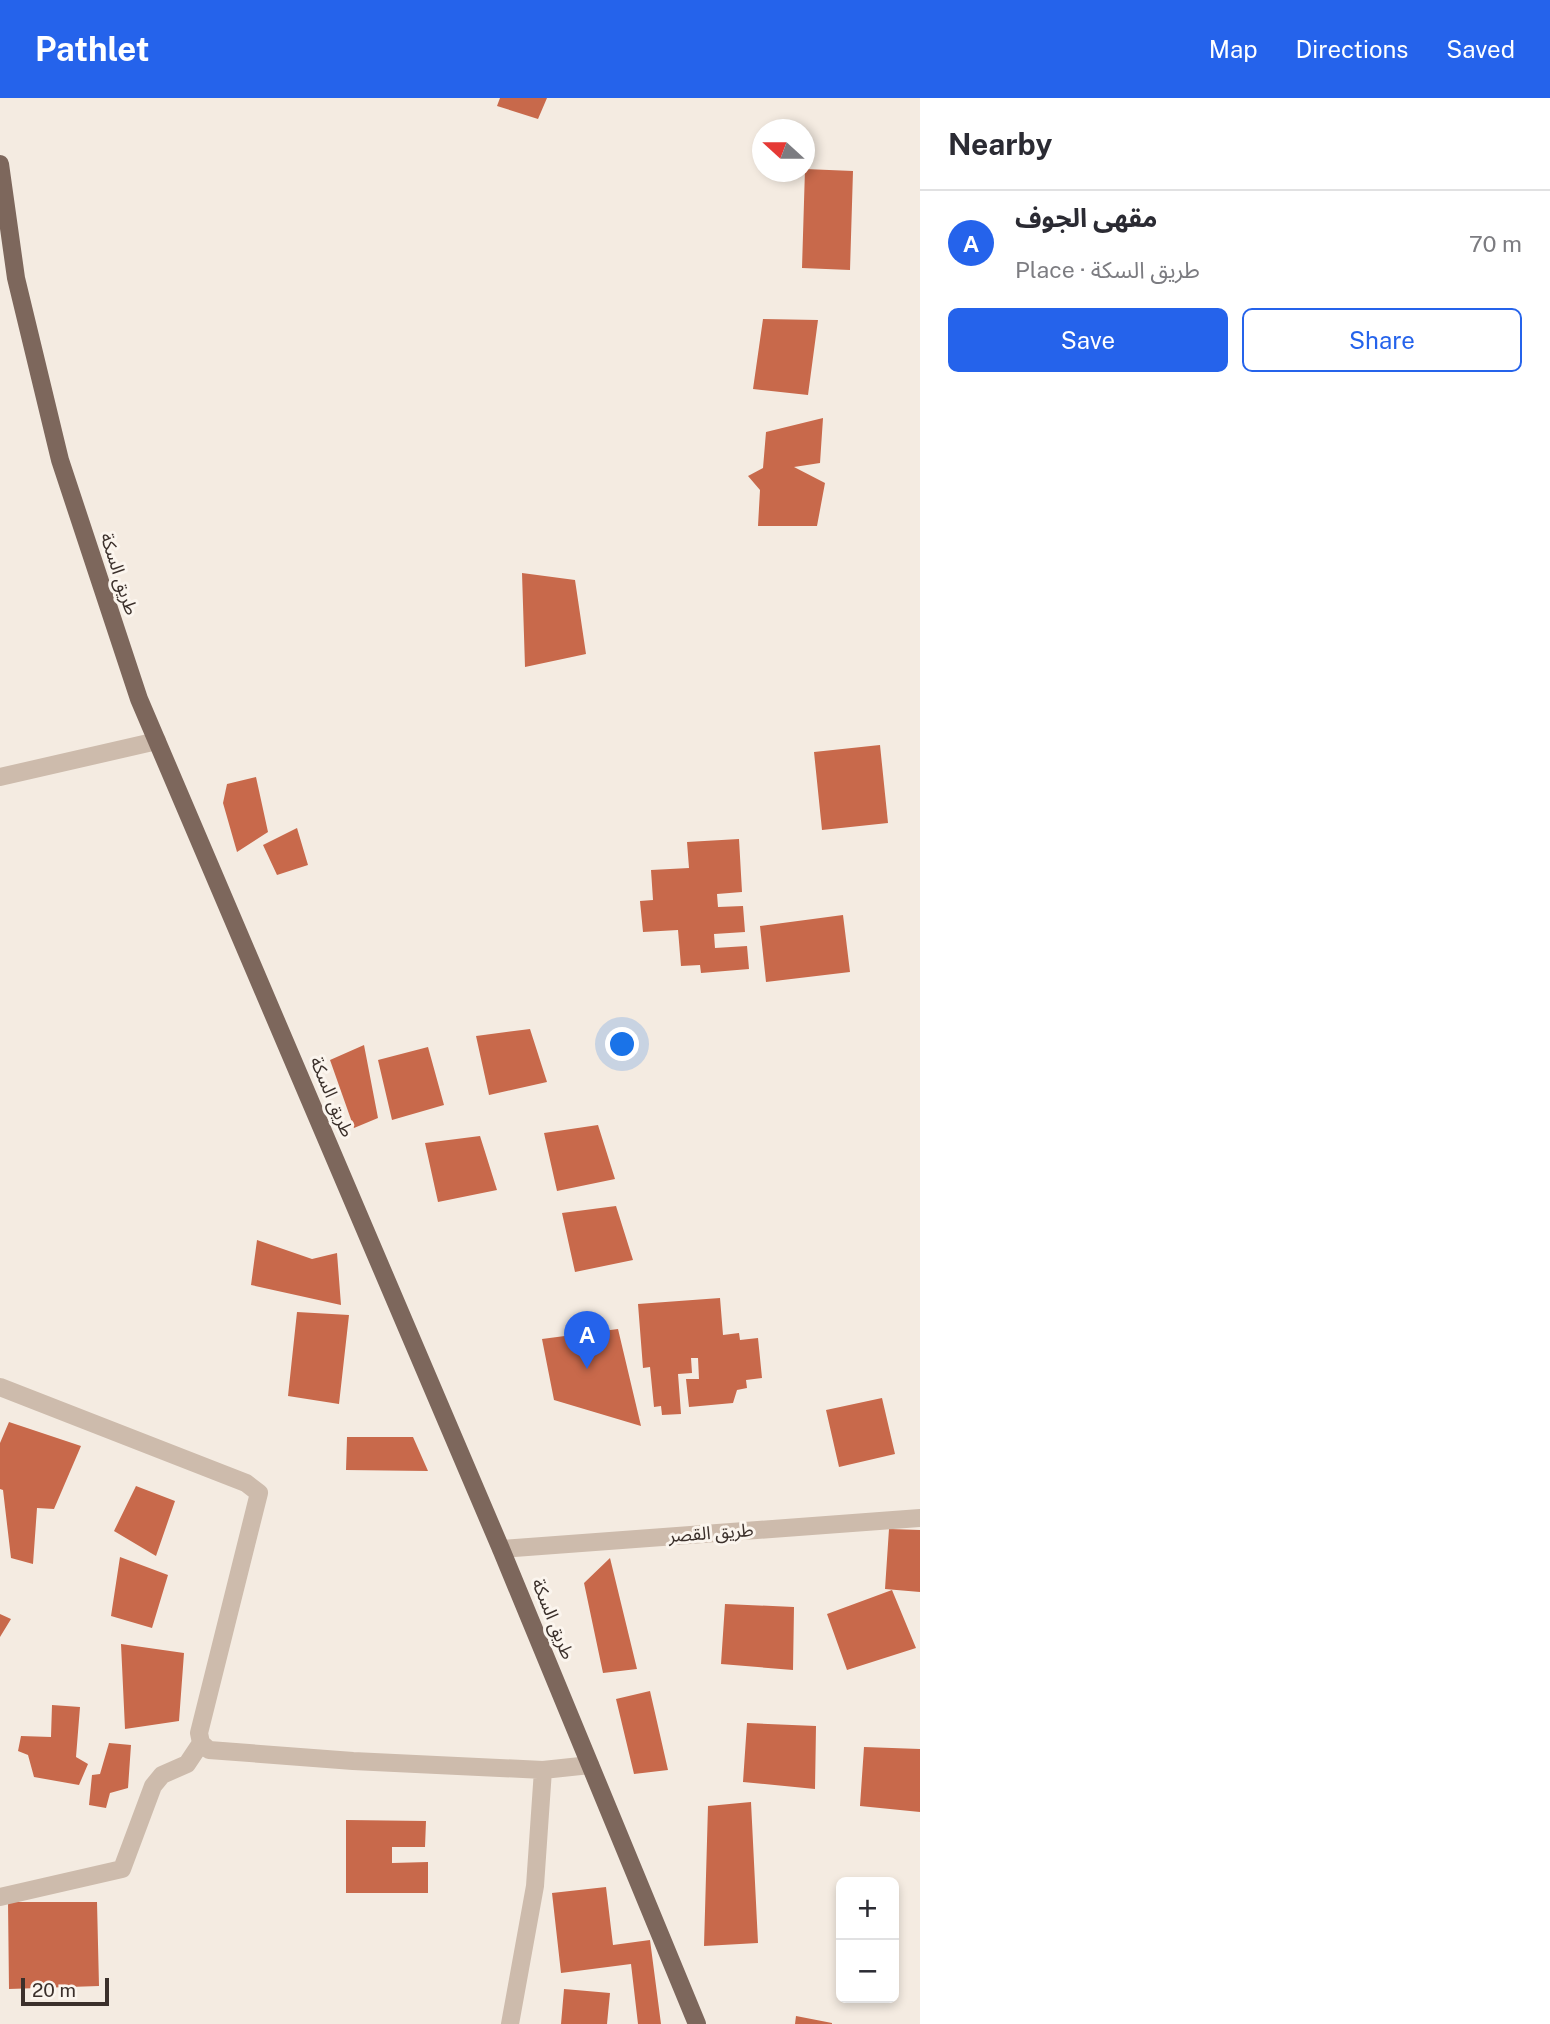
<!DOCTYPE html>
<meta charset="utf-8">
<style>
body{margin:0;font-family:"Public Sans","Noto Sans Arabic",sans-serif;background:#f7f7f7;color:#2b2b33}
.controls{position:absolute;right:21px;bottom:21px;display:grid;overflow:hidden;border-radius:10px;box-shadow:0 4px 10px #0003}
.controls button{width:63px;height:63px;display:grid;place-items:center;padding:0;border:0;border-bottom:2px solid #e1e1e2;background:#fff;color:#2b2b33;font:35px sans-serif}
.compass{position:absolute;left:752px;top:21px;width:63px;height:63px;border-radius:50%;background:#fff;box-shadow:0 4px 10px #0003;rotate:291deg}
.scale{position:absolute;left:21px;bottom:18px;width:88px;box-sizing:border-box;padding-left:7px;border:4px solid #3b302b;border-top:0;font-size:19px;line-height:24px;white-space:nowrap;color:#3b302b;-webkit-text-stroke:5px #fbf5ee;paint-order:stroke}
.you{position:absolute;left:623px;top:947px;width:24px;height:24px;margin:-18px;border:5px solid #fff;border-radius:50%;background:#1a73e8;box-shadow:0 0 0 10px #1a73e833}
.badge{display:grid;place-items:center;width:46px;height:46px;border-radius:50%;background:#2563eb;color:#fff;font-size:23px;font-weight:700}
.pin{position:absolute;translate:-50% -58px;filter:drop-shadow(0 2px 4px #0008)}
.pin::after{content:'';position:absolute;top:37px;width:24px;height:21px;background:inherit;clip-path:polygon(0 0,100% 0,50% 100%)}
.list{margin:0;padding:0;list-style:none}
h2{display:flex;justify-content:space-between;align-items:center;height:91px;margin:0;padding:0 28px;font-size:30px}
h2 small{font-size:23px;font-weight:400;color:#7c7c81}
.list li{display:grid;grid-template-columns:46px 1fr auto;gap:21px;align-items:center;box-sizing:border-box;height:98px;padding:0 28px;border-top:2px solid #e1e1e2}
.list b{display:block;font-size:26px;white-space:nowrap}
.list p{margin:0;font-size:23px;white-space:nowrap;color:#7c7c81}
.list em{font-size:23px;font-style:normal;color:#7c7c81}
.actions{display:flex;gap:14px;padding:21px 28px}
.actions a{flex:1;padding:16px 0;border:2px solid #2563eb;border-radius:10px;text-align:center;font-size:24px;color:#2563eb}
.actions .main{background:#2563eb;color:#fff}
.map{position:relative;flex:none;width:920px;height:1926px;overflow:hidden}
header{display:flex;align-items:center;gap:42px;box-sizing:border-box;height:98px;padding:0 35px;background:#2563eb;color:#fff}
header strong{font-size:33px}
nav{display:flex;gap:38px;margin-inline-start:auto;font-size:24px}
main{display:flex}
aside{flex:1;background:#fff}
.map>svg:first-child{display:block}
</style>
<header>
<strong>Pathlet</strong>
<nav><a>Map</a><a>Directions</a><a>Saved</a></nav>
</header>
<main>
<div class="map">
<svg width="920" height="1926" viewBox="0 0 920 1926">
<rect width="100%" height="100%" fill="#f4ebe1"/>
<path fill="#c8694b" d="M500,0H547L538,21L497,8Z
M805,71L853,73L850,172L802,170Z
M763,221L818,222L808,297L753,291Z
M823,320L820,365L794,369L825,385L817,428H758L760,392L748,378L763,370L766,334Z
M522,475L575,482L586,556L525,569Z
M880,647L888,725L822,732L814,654Z
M256,679L268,734L237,754L223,705L227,686Z
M297,730L308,767L277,777L263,747Z
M739,741L742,794L717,796L718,809L743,808L745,834L714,836L715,850L747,848L749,871L701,875L700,867L681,868L678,832L643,834L640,803L653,802L651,772L689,770L687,744Z
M843,817L850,874L766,884L760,828Z
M530,931L547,984L489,997L476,938Z
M364,947L378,1020L354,1030L330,962Z
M428,949L444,1007L392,1022L378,962Z
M598,1027L615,1081L557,1093L544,1035Z
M480,1038L497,1092L438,1104L425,1045Z
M616,1108L633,1162L575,1174L562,1115Z
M257,1142L312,1161L337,1155L341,1207L251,1187Z
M720,1200L723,1237L739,1235L740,1242L758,1240L762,1280L746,1282L747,1290L737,1292L733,1305L689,1309L686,1281H699L698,1260H691L692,1275L678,1276L681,1316L662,1317L661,1308L654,1309L650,1269L643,1270L638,1206Z
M297,1214L349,1217L339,1306L288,1298Z
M618,1231L641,1328L554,1302L542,1241Z
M882,1300L895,1356L839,1369L826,1312Z
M9,1324L81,1348L54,1411L37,1410L33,1466L11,1460L3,1392L0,1391V1345Z
M347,1339H413L428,1373L346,1372Z
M136,1388L175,1403L156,1458L114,1433Z
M889,1431L920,1432V1494L885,1491Z
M120,1459L168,1477L152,1530L111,1518Z
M610,1460L637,1571L603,1575L584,1485Z
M892,1492L916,1550L847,1572L827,1516Z
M725,1506L794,1509L793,1572L721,1566Z
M0,1516L11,1521L0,1539Z
M121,1546L184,1555L179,1623L125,1631Z
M650,1593L668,1672L634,1676L616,1601Z
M52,1607L80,1609L76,1659L88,1666L79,1687L34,1679L28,1657L18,1653L21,1638L51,1639Z
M747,1625L816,1628L815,1691L743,1684Z
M109,1645L131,1647L128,1690L110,1695L106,1710L89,1707L92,1677L100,1676Z
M864,1649L920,1651V1714L860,1708Z
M751,1704L758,1845L704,1848L708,1708Z
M346,1722L426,1723L425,1749H392V1765L428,1764V1795H346Z
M606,1789L613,1847L650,1842L661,1926H638L631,1866L561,1875L552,1795Z
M8,1804H97L99,1888L9,1891Z
M564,1891L610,1895L607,1926H561Z
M796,1918L832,1925V1926H795Z"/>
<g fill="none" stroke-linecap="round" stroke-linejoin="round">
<path stroke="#cdbbac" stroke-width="18" d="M0,679L157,643
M0,1289L246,1385L259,1395L199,1635L201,1645L209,1652L353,1663L543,1672L590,1667
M0,1799L122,1771L153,1688L162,1677L187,1666L201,1645
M510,1926L535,1788L543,1672"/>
<path stroke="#cdbbac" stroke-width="18" d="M501,1451L920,1420"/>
<path stroke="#7d675c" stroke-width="18" d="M0,66L16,180L60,362L139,601L501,1451L697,1926"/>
</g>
<g text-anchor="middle" stroke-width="6" stroke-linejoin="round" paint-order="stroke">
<g font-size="18" fill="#3b302b" stroke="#fbf5ee">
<text transform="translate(119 476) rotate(72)" y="6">طريق السكة</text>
<text transform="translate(332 999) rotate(67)" y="6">طريق السكة</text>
<text transform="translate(711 1435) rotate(-4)" y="6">طريق القصر</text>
<text transform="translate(553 1521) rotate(68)" y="6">طريق السكة</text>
</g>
</g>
</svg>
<div class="controls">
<button>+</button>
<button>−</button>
</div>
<svg class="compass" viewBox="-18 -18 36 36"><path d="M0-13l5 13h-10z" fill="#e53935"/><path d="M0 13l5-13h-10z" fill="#7c7c81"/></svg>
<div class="scale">20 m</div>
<div class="you"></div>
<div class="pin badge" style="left:587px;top:1271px">A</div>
</div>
<aside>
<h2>Nearby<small></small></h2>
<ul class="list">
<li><span class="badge">A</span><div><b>مقهى الجوف</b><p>Place · طريق السكة</p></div><em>70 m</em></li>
</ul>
<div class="actions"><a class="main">Save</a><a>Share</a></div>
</aside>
</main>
